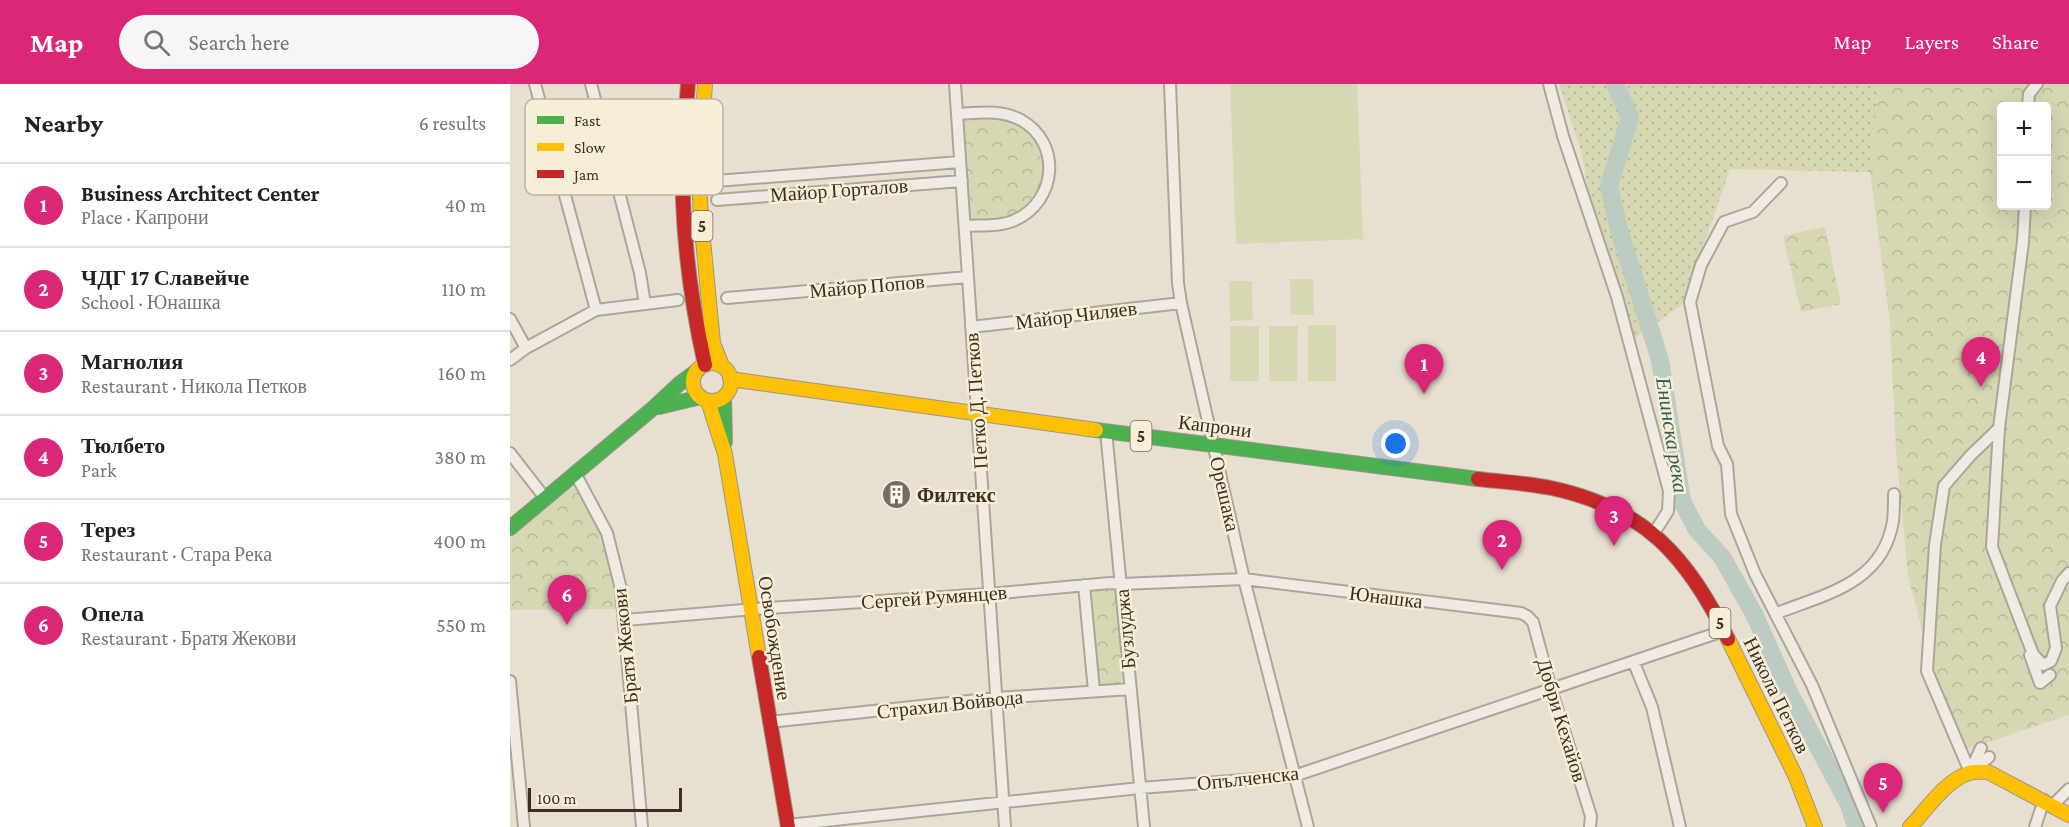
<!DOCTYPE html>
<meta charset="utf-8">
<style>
body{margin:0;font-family:"Crimson Pro",serif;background:#f6f6f6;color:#222}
.controls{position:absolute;right:18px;top:18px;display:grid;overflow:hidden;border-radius:6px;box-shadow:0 6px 24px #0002}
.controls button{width:54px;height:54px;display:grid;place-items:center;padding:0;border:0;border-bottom:2px solid #e0e0e0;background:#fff;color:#222;font:30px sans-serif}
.scale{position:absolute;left:18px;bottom:15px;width:154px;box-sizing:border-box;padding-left:6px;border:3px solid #3d2e20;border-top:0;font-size:16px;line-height:21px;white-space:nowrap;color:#3d2e20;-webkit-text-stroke:4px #f7eed8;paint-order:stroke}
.you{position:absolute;left:886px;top:360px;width:21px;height:21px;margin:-15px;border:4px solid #fff;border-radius:50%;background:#1a73e8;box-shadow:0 0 0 9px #1a73e833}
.badge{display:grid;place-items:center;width:39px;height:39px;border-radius:50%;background:#db2777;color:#fff;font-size:20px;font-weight:700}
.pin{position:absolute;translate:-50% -50px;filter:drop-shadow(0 2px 3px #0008)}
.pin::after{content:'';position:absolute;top:32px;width:21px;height:18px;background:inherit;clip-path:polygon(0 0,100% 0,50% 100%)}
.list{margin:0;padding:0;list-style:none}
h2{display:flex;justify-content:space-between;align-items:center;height:78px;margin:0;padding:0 24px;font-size:26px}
h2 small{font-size:20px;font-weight:400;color:#767676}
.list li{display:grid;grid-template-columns:39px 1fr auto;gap:18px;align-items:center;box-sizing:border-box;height:84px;padding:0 24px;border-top:2px solid #e0e0e0}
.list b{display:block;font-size:22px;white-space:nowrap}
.list p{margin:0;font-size:20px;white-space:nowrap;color:#767676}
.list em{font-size:20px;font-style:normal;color:#767676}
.icon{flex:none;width:33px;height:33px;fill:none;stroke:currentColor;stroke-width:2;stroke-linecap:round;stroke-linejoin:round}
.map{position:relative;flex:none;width:1559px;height:743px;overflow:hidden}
header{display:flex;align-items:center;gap:36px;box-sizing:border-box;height:84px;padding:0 30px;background:#db2777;color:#fff}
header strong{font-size:28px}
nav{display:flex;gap:33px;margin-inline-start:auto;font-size:21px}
.search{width:420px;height:54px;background:#f6f6f6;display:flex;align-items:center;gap:15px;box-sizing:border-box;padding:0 21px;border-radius:33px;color:#767676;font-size:22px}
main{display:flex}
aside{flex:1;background:#fff}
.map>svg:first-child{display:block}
</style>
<header>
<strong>Map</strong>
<div class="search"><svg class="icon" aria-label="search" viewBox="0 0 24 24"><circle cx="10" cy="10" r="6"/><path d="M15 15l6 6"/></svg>Search here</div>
<nav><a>Map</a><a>Layers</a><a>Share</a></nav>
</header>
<main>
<aside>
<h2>Nearby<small>6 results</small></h2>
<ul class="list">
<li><span class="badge">1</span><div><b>Business Architect Center</b><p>Place · Капрони</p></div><em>40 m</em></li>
<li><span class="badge">2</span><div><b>ЧДГ 17 Славейче</b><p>School · Юнашка</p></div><em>110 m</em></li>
<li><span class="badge">3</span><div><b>Магнолия</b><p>Restaurant · Никола Петков</p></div><em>160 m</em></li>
<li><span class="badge">4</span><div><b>Тюлбето</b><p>Park</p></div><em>380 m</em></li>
<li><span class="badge">5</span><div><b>Терез</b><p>Restaurant · Стара Река</p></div><em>400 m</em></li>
<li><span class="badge">6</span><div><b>Опела</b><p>Restaurant · Братя Жекови</p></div><em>550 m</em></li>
</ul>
</aside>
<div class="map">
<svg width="1559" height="743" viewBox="0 0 1559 743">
<defs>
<pattern id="grass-dots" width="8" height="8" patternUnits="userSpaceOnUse" patternTransform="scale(1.5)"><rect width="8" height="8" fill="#d6d7b3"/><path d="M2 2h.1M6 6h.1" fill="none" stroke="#b9b99a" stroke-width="1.8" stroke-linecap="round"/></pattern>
<pattern id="park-crowns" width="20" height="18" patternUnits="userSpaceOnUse" patternTransform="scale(1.5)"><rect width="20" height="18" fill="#d6d7b3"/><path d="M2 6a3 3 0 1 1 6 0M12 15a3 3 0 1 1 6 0" fill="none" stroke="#b9b99a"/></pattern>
</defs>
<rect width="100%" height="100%" fill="#e7e0d1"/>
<path fill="url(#grass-dots)" d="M1049,0H1369L1360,88L1220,85L1173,220L1124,255L1080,115L1071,66Z"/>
<path fill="url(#park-crowns)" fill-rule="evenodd" d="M1369,0H1559V631L1457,665L1423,588L1398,492L1386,366L1380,239L1360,88ZM1492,22H1536V122H1492Z
M475,33C490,35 506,35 519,46C547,69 534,115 503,129C490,136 472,135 458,137L451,37Z
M1315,143L1331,220L1291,228L1273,152Z
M63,401C90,418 106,493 109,525L0,526V453Z
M608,504L617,600L586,602L577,506Z"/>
<path fill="#d6d7b3" d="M720,0H847L853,155L726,160Z
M780,195H803L804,231H781Z
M719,197H742L743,236L720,237Z
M798,241H826V297H798Z
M720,242H749V297H720Z
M759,242H788L787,297H759Z"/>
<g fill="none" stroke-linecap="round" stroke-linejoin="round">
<path stroke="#bcccc2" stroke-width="18" d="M1105,0L1120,33L1099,102L1109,146L1150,276L1172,417L1187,446L1212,473L1244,530L1279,608L1339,721L1346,743"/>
<defs>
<path id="street" d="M25,0L86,226
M81,0L130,189L135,220
M445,0L495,743
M660,0L668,199L671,219L734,495L798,743
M1039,0L1053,52L1107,213L1159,407L1158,427L1144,449
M1518,22L1519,10L1527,0
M447,30C469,29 490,25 511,36C552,59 547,117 505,136C491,143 470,141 455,142
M206,97L450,78
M1271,99L1243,128L1214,138L1191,181L1180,218L1208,362L1217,380L1221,430L1245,490L1302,601L1361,743
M207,116L452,97
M1515,122L1513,158L1489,344L1482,463L1523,570L1533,581L1541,577L1546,564L1540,522L1552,497L1559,489
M217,214L458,193
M0,235L16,264
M461,243L671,219
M0,276L16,264L86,226L168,216
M596,347L634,743
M0,369L35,414
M65,389L97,449L111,505L132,743
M574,501L584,607
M1267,529C1316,510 1373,499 1383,437C1384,428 1384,419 1384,410
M115,536L258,524L479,510L600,499L611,500L734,495L1011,529L1017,532L1023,538L1041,605L1081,732L1080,743
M1520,571L1530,599L1540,591
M1124,579L1142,623L1170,743
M0,597L14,743
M259,638L487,614L621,605
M1463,686L1479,673
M1460,688L1417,587L1425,461L1434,402L1460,372L1489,344
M1460,688L1471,664
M1543,721L1559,705
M277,741L630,704L784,692L1213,547
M1525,743L1534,716"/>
<path id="fast" d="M214,313L215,358
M149,323L191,313
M586,346L968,395
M0,444L141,326L169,300L188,286"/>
<path id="slow" d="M195,0L189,91L191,135L203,259L212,282
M183 298a19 19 0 1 1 38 0a19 19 0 1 1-38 0Z
M220,295L586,346
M198,317L215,370L249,573
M1218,555L1285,691L1305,743
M1400,743C1417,725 1435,697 1459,689C1465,687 1472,688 1478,688L1559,731"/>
<path id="jam" d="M178,0C175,38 172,77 173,116C175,171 183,227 195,281
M968,395C992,398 1017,399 1041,404C1135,424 1177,472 1218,555
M249,573L278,743"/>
</defs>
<use href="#street" stroke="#ada599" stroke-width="14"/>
<use href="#fast" stroke="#9c958a" stroke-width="16"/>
<use href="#slow" stroke="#9c958a" stroke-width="16"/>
<use href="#jam" stroke="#9c958a" stroke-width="16"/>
<use href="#street" stroke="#efebe3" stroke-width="10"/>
<use href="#fast" stroke="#4caf50" stroke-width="14"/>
<use href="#slow" stroke="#ffc107" stroke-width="14"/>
<use href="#jam" stroke="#c62828" stroke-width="14"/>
</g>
<defs>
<symbol id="building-disc" viewBox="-11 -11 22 22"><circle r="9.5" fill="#786c5e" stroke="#f7eed8"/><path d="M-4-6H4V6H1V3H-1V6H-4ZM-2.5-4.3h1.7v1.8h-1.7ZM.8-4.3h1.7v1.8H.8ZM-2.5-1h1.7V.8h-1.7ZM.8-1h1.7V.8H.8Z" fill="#fff"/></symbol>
</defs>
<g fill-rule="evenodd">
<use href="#building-disc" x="370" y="394" width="33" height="33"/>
</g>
<g text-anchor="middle" stroke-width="5" stroke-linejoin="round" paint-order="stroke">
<g fill="#f7eed8" stroke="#756857" stroke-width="1.5">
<rect x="181.5" y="127" width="21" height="30" rx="4.5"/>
<rect x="620.5" y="337" width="21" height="30" rx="4.5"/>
<rect x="1199.5" y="524" width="21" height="30" rx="4.5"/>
</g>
<g font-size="18" font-weight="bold" fill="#3d2e20">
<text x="192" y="148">5</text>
<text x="631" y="358">5</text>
<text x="1210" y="545">5</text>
</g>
<g font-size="20" fill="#3d2e20" stroke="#f7eed8">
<text transform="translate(329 106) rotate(-4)" y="7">Майор Горталов</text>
<text transform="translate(357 202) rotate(-5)" y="7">Майор Попов</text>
<text transform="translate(566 231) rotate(-7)" y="7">Майор Чиляев</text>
<text transform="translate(466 317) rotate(-94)" y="7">Петко Д. Петков</text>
<text transform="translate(705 342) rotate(7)" y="7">Капрони</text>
<text transform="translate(715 410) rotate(77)" y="7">Орешака</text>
<text transform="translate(424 513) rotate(-4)" y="7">Сергей Румянцев</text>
<text transform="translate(876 513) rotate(7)" y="7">Юнашка</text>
<text transform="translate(615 545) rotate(-95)" y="7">Бузлуджа</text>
<text transform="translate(265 554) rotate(81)" y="7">Освобождение</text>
<text transform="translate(115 562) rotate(-96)" y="7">Братя Жекови</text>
<text transform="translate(1267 611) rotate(64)" y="7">Никола Петков</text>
<text transform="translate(440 620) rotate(-6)" y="7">Страхил Войвода</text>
<text transform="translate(1052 636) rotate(73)" y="7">Добри Кехайов</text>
<text transform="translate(738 694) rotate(-6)" y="7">Опълченска</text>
</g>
<g font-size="20" font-weight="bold" fill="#3d2e20" stroke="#f7eed8" text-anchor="start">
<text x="407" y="418">Филтекс</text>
</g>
<g font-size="21" font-style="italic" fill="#2f5d5a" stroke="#f7eed8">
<text transform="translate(1162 351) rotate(81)" y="7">Енинска река</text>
</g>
</g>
<rect x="15" y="15" width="198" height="96" rx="9" fill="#f7eed8" stroke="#bfb4a1" stroke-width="1.5"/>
<rect x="27" y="32" width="27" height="8" fill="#4caf50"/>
<rect x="27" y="59" width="27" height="8" fill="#ffc107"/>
<rect x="27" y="86" width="27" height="8" fill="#c62828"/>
<g font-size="16" fill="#3d2e20">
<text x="64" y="42">Fast</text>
<text x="64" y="69">Slow</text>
<text x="64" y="96">Jam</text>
</g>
</svg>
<div class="controls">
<button>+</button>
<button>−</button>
</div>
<div class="scale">100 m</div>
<div class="you"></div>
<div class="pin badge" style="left:914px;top:310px">1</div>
<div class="pin badge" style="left:992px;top:486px">2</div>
<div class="pin badge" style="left:1104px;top:462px">3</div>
<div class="pin badge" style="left:1471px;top:303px">4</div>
<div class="pin badge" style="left:1373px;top:729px">5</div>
<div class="pin badge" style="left:57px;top:541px">6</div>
</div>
</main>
